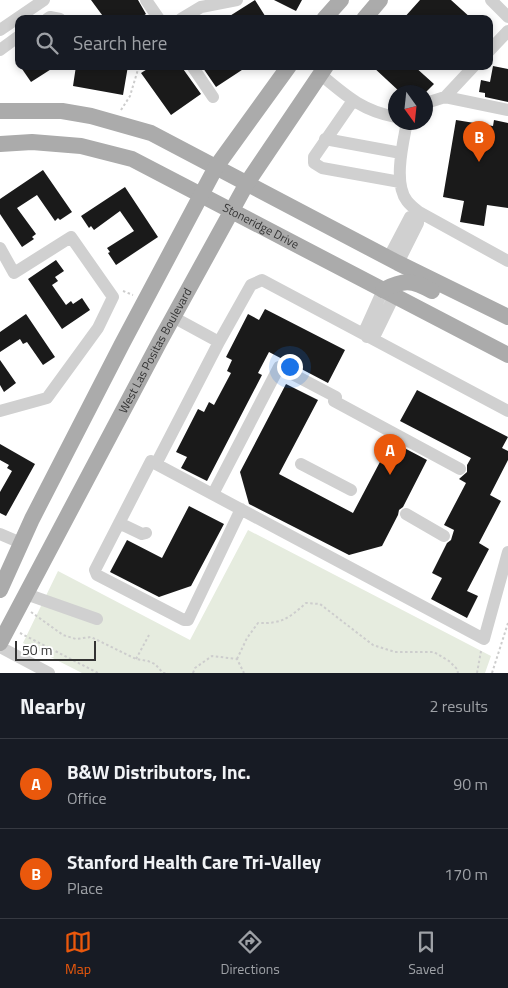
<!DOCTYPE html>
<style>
body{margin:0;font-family:"Titillium Web",sans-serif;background:#242831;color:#f1f3f6}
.compass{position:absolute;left:388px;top:85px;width:45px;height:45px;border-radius:50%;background:#171b24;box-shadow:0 2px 8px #0003;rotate:165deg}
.scale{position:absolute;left:15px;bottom:12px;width:81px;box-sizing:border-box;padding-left:5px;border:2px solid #333;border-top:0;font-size:14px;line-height:18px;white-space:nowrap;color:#333;-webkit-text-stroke:4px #fff;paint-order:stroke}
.you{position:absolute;left:289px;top:366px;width:18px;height:18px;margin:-12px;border:4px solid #fff;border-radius:50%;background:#1a73e8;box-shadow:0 0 0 8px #1a73e833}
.badge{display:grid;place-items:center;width:32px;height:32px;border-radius:50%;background:#ea580c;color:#fff;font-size:16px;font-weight:700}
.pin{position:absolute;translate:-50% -41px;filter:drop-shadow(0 1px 2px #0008)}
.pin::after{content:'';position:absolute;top:26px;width:18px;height:15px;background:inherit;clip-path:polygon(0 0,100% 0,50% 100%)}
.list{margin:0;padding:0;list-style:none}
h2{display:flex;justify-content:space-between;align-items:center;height:65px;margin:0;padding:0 20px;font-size:21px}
h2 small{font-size:16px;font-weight:400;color:#9ea1a6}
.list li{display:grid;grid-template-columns:32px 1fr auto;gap:15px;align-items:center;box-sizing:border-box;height:90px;padding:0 20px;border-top:1px solid #363941}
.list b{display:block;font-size:19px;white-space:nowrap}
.list p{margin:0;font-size:16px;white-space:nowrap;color:#9ea1a6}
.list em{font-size:16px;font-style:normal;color:#9ea1a6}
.icon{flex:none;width:28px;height:28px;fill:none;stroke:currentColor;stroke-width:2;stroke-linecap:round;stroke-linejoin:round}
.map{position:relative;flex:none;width:508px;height:673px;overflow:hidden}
.search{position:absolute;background:#171b24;box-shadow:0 2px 8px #0003;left:15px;right:15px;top:15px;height:55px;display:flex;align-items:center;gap:12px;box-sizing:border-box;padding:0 18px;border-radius:10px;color:#9ea1a6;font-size:19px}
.sheet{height:245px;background:#171b24}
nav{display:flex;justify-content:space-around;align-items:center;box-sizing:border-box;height:70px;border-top:1px solid #363941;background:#171b24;font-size:14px;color:#9ea1a6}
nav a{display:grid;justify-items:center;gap:2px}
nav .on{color:#ea580c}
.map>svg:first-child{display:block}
</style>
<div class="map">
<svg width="508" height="673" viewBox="0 0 508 673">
<rect width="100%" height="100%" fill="#fff"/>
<path fill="#e6ecdf" d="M248,530L491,656L485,673H82L23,643L58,571L190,640Z"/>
<path fill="#1a1a1a" d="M91,0H138L146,14L139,19H105Z
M255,0L267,19H225Z
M274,0H302L296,11Z
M420,0H451L472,19H403Z
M20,66H56L31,82Z
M76,66H128L123,95L73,86Z
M152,66H181L201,94L171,115L141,73Z
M206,66H248L216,87L203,68Z
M372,66H414L434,84L426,92H400Z
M493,66L508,69V102L485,97V93L479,92L481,80L490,82Z
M456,120L493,126L494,120L508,123V208L487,205L484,226L460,222L464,201L443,197Z
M43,170L72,212L60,220L58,218L55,221L37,195L17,208L36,234L32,237L34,239L22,247L0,214V199Z
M125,187L158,237L116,265L108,253L110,252L107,248L134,231L120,211L94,230L91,226L89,228L81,216Z
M56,260L64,271L55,277L58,281L52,285L66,305L71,301L73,304L82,298L90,310L62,329L28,279Z
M265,309L345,350L328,383L269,352L258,373L262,375L207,481L181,468L187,457L176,452L198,409L204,412L209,402L214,405L231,373L227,371L232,360L226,357L248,314L259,320Z
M26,314L55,357L43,365L27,342L23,344L20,339L0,352V332Z
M0,360L16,383L4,392L0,385Z
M286,384L318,400L279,474L353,513L391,441L427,460L403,507L399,510L398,515L382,546L349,555L249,504L240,472Z
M417,390L508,437L502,448L508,451V460L490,495L501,501L479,543L489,549L467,591L478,596L467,618L431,599L442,578L432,573L447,543L451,540L454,530L444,525L466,483L459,479L467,472V465L471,458L400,421Z
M0,444L35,464L6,516L0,513V492L12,471L7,468L9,465L0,460Z
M189,506L224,524L191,586L159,597L110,572L127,540L162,558Z"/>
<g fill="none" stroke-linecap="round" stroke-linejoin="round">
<path stroke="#cdcdcd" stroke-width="2" stroke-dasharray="2.5 2.5" stroke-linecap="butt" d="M121,110L130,96L139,66
M123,291L133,295
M31,612L63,635L76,639L91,637L136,659L148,661L155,664L163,673H168
M20,633L98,673
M136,659L149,635
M237,659L247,638L258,623C282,624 289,618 306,603L320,604L373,645L395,652H434L449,661L457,669L458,673
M193,673L195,668L212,656L237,659L244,673
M477,673L481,651
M492,673L508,623"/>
<path stroke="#d0d0d0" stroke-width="12" d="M146,0L159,19
M491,0L508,17
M47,19L50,17L60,19
M181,19L201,7L237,0
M0,30L44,0
M0,50L19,36
M489,51L508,31
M192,66L213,97
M320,74C345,95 362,111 396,117
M445,97L508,110
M352,102L314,157V163L322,168L400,182
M426,103L445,97L474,66
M407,122C403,143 393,183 407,201C410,205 415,209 419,212L508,261
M325,139L401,153
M0,248L14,273L71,237L113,297L98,328L47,398L0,411
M389,257L410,217L419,212L418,223L398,263
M383,290L365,330L367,337L375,335L394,296
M173,317L219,342
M334,401L460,469
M508,411L262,280L251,285L219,342L156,464L484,639L508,552
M151,461L95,570L97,575L184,620H188L241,509
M301,464L351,490
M213,494L279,367L336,397
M406,514L444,536
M119,523L142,534L146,533
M0,534L21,543
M26,594L97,619
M0,647L49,673"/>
<g stroke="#ababab" stroke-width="16">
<path d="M324,19L341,0"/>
<path d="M364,19L380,0"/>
<path d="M0,111H62L91,116L151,133L398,263L508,317"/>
<path id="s1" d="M0,144L32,142L81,146L132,159L508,355"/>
<path d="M383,290C404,279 412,280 432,291"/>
<path d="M0,590L32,519L122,344L216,167L289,66"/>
<path id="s2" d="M0,643L160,341L247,183L326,66"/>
</g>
</g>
<g text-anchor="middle" stroke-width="5" stroke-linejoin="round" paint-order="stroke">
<g font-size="12" fill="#333" stroke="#fff">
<text dy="4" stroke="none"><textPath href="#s1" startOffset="279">Stoneridge Drive</textPath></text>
<text dy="4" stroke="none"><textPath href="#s2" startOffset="331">West Las Positas Boulevard</textPath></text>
</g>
</g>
</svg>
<svg class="compass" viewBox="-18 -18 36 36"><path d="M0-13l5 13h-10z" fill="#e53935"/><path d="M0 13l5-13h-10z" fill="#9ea1a6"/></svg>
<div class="scale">50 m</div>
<div class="you"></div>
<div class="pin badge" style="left:390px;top:475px">A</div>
<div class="pin badge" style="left:479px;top:162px">B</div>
<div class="search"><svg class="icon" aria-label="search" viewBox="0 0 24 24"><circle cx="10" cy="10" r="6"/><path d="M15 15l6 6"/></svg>Search here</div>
</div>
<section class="sheet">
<h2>Nearby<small>2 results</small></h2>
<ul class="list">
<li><span class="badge">A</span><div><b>B&amp;W Distributors, Inc.</b><p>Office</p></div><em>90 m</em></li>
<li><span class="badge">B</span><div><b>Stanford Health Care Tri-Valley</b><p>Place</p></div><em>170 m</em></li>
</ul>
</section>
<nav>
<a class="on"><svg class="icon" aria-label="map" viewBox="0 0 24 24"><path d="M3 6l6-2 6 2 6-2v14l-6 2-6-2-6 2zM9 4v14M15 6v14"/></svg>Map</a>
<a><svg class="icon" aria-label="directions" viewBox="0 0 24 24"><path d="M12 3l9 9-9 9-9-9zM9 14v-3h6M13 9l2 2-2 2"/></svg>Directions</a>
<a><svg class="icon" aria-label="saved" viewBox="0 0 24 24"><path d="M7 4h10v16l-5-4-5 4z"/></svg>Saved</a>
</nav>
